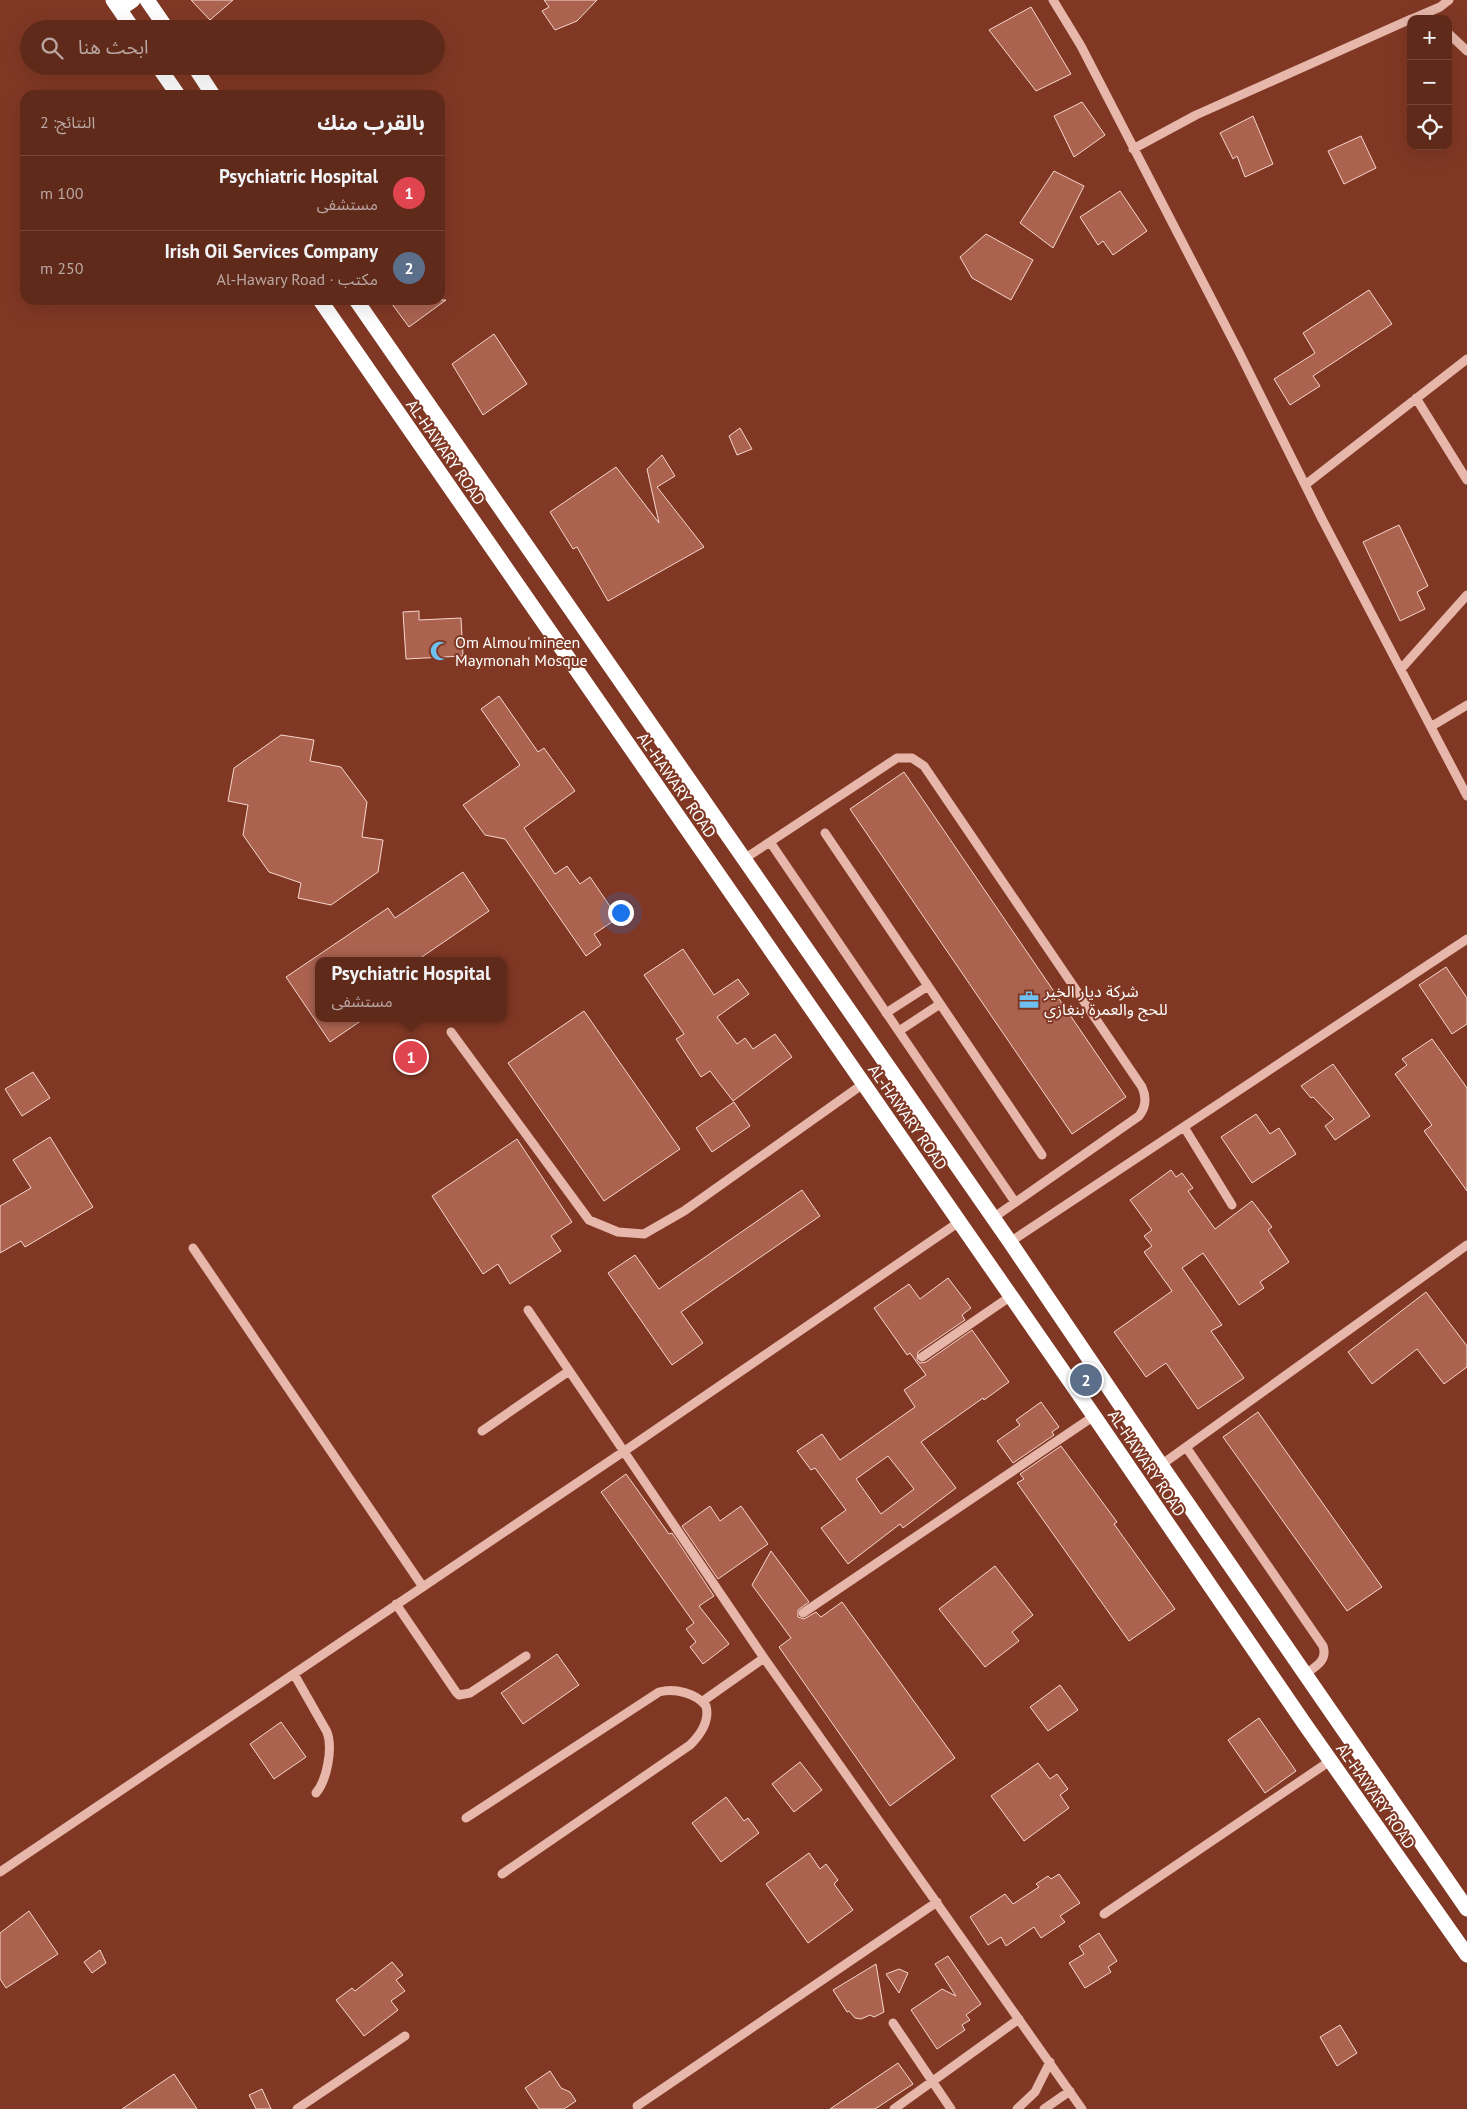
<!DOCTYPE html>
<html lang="ar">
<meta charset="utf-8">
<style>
body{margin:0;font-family:"PT Sans","Noto Sans Arabic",sans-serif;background:#693628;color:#f1f3f6;direction:rtl}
.controls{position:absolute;right:15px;top:15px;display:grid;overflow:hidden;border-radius:10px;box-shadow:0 5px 20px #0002}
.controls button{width:45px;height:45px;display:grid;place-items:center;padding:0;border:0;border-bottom:1px solid #74463a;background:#602a1b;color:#f1f3f6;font:25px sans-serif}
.you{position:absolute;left:620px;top:912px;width:18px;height:18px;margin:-12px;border:4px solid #fff;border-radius:50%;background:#1a73e8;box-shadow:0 0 0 8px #1a73e833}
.badge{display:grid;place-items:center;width:32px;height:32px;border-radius:50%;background:#90b9f0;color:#fff;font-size:16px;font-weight:700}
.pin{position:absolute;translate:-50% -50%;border:2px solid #fff;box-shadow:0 1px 5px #0006}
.popup{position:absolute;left:315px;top:957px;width:192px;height:65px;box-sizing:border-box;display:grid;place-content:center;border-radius:10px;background:#602a1b;filter:drop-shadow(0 1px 4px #0005);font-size:16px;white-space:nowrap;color:#baa7a3}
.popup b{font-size:19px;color:#f1f3f6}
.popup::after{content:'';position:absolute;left:50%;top:100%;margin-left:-10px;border:10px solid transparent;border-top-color:#602a1b}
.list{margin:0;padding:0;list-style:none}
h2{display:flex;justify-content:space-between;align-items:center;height:65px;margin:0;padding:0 20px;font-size:21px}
h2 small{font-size:16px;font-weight:400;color:#baa7a3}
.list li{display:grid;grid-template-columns:32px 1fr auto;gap:15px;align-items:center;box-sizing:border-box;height:75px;padding:0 20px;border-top:1px solid #74463a}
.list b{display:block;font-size:19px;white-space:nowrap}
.list p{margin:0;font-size:16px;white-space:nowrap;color:#baa7a3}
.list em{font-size:16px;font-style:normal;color:#baa7a3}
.icon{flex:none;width:28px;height:28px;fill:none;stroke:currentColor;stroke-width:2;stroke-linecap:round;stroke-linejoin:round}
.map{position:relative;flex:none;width:1467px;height:2109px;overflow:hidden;direction:ltr}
.search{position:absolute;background:#602a1b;box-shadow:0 5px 20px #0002;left:20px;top:20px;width:425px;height:55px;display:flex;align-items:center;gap:12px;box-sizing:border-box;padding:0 18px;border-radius:28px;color:#baa7a3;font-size:19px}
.panel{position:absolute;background:#602a1b;box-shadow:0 5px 20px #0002;left:20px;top:90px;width:425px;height:215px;border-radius:15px;direction:rtl}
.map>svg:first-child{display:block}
</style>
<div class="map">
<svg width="1467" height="2109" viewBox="0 0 1467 2109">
<rect width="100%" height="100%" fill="#803824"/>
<path fill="#ab6350" stroke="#f5d6ce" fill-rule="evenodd" d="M191,0H233L210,20Z
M544,0H597L577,21L555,30L542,11L549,7Z
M1031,7L1071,74L1036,91L989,30Z
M1082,102L1105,135L1074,157L1054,116Z
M1253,116L1273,164L1245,177L1237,156L1233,159L1220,133Z
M1361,136L1376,168L1344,184L1328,151Z
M1054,171L1084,186L1053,248L1020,223Z
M1120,191L1147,231L1113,255L1103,241L1098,245L1080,217Z
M986,234L1033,260L1011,300L972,278L960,257Z
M1369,290L1392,324L1313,376L1320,386L1290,405L1274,379L1315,353L1303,333Z
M389,300H446L409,327Z
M494,334L527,384L483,415L452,364Z
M740,428L752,449L737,455L729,436Z
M662,455L675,476L657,487L704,547L608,601L577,547L573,549L550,512L616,467L659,523L647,469Z
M1399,525L1428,586L1417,592L1425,609L1400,621L1363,542Z
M419,611V620L461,618L463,656L406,659L403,612Z
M499,696L538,752L544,748L575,791L524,828L555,874L567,866L580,884L590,877L618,918L594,934L601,945L586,956L505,839L485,835L463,805L520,765L481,709Z
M281,735L314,740L310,761L341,767L367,802L362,837L383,840L378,872L331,905L298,898L301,883L269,872L243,835L248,805L228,801L234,768Z
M904,772L1126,1097L1072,1134L850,809Z
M463,872L489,911L416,961H318V1018H365L330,1042L286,977L388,908L395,918Z
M683,949L714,995L738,979L749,994L717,1017L737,1044L745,1038L753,1049L775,1034L792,1057L733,1101L710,1071L701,1077L676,1039L684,1034L644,975Z
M1446,967L1467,998V1024L1452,1034L1419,985Z
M584,1011L680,1149L604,1201L508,1063Z
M1432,1039L1467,1088V1191L1424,1131L1432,1125L1395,1074L1407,1065L1402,1059Z
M1333,1064L1370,1116L1335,1140L1325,1126L1334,1119L1313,1097L1311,1098L1301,1086Z
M33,1072L50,1098L22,1116L5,1089Z
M734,1102L750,1126L712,1152L696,1128Z
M1256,1114L1270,1134L1279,1128L1296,1154L1252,1183L1221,1137Z
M50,1137L93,1207L25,1247L21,1241L0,1253V1206L31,1188L13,1160Z
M517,1139L572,1222L551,1236L561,1251L510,1284L498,1264L483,1274L432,1196Z
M1171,1170L1176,1177L1182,1173L1193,1188L1188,1191L1215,1229L1252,1201L1272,1227L1268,1230L1289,1262L1260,1282L1264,1288L1239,1305L1203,1253L1182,1268L1222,1325L1211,1331L1244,1378L1198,1409L1166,1363L1146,1377L1114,1332L1172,1291L1144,1252L1152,1246L1144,1236L1152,1230L1130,1200Z
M802,1190L820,1216L681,1312L703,1343L672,1365L608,1273L635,1255L659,1289Z
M948,1278L971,1308L962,1315L965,1320L918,1352L917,1360L920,1363L926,1362L972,1330L1009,1382L984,1400L983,1398L921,1442L956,1488L903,1528L900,1524L848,1564L821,1528L846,1510L815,1468L811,1470L797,1451L822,1434L840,1460L915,1407L904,1390L926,1375L910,1353L907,1355L874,1308L909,1284L920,1299ZM888,1456L914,1489L881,1514L856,1479Z
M1426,1292L1467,1346V1367L1444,1384L1417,1349L1372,1384L1348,1352Z
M1041,1402L1059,1427L1052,1432L1054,1435L1013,1463L997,1441L1020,1425L1016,1420Z
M1258,1412L1382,1587L1347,1611L1223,1437Z
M1061,1446L1117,1522L1114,1524L1175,1609L1129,1641L1017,1483L1024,1479L1020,1474Z
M626,1474L669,1534L672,1533L714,1596L699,1606L729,1644L703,1664L690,1647L696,1642L686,1629L694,1623L601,1492Z
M710,1506L720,1521L741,1506L768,1544L718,1579L682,1526Z
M771,1551L809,1602L798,1610V1617L804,1619L816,1612L821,1617L842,1602L955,1758L890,1806L779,1647L791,1638L752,1585Z
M995,1566L1033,1615L1012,1632L1019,1641L985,1667L939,1609Z
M557,1654L579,1685L523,1724L501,1693Z
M1060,1685L1078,1710L1048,1731L1030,1707Z
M1259,1718L1296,1771L1265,1793L1228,1740Z
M281,1722L306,1757L274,1779L250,1744Z
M800,1762L822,1790L794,1812L772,1784Z
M1038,1763L1050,1779L1057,1774L1068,1789L1060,1795L1069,1808L1024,1841L991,1796Z
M726,1797L744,1821L748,1818L759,1833L721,1862L692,1823Z
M809,1853L820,1869L826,1864L838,1880L834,1884L853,1910L808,1943L766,1884Z
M1059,1874L1080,1903L1060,1916L1065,1922L1041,1938L1034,1927L1006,1946L1001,1937L988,1945L970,1917L1005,1894L1013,1904L1039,1887L1036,1884L1048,1876L1051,1879Z
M29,1911L58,1954L6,1988L0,1979V1933Z
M1099,1933L1117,1961L1108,1967L1111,1972L1085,1988L1069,1963L1084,1954L1079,1946Z
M100,1950L106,1963L92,1973L84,1962Z
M948,1956L981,2004L966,2015L970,2020L962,2025L965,2030L937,2049L911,2010L942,1989L956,1996L935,1964Z
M392,1962L403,1975L396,1980L405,1991L391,2001L398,2010L364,2036L336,2000L352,1988L355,1991Z
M876,1964L884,2012L874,2017L870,2015L861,2019L855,2018L849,2011L847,2012L833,1990Z
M899,1969L908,1973L899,1993L886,1974Z
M1340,2025L1357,2053L1337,2066L1320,2037Z
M898,2063L913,2084L875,2109H830Z
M550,2071L561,2088L570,2092L576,2101L564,2109H539L525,2088Z
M174,2074L197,2109H122Z
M262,2089L271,2109H256L249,2095Z"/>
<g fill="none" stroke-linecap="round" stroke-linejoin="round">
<path stroke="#e6b7aa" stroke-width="9" d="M1053,0L1081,46L1239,352L1322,519L1467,796
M1412,19L1440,7L1449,0
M1448,33L1467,51
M1133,149L1196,115L1411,19
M1416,398L1467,480
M1305,485L1467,359
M1401,669L1467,595
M1432,726L1467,705
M825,833L1042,1155
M770,842L1015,1202
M744,859L897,758H912L924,766L1142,1087C1147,1098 1146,1107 1139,1116L993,1218
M886,1013L928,986
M899,1031L940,1004
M451,1032L589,1220L618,1232L644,1234L684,1211L863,1084
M1184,1127L1232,1205
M1010,1242L1467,939
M193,1248L423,1587
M528,1310L764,1658L1082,2109
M922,1357L1011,1296
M482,1431L569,1371
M1186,1447L1323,1646C1328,1661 1315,1667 1305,1674
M1161,1465L1467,1245
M396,1604L456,1692L459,1695L470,1693L526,1656
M803,1613L1094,1416
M294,1674L327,1732C333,1748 327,1780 316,1793
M703,1701L764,1658
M466,1818L659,1692C675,1688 696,1693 706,1706C710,1721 701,1734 690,1745L502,1874
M0,1872L623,1452L959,1222
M1104,1914L1330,1761
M893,2023L951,2109
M637,2106L937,1902
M297,2109L405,2036
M894,2109L1019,2019
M1017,2109L1035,2092L1050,2062
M1044,2109L1070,2091"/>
<path stroke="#fff" stroke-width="15" d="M113,0L133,29
M147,0L167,29
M120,9L133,0
M158,66L178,95
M194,66L213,95
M320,300L1094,1416L1304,1723L1467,1955
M356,300L1010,1242L1161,1465L1467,1909"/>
</g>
<defs>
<symbol id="mosque-bare" viewBox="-9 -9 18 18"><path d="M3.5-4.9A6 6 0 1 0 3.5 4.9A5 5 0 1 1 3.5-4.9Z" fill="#6ec0f1" stroke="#803824" stroke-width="2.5" paint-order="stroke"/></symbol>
<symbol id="office-bare" viewBox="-9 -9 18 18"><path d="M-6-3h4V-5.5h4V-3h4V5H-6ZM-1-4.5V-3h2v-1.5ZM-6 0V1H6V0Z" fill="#6ec0f1" stroke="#803824" stroke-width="2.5" paint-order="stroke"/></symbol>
</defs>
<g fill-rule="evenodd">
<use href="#mosque-bare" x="426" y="637" width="28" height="28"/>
<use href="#office-bare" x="1015" y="986" width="28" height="28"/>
</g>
<g text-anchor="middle" stroke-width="4" stroke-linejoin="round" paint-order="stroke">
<g font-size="16" fill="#fff" stroke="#803824">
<text transform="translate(446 452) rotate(55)" y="6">AL-HAWARY ROAD</text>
<text transform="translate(677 785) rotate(55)" y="6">AL-HAWARY ROAD</text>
<text transform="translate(908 1117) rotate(55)" y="6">AL-HAWARY ROAD</text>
<text transform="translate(1147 1463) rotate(56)" y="6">AL-HAWARY ROAD</text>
<text transform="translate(1376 1796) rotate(55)" y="6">AL-HAWARY ROAD</text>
</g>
<g font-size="16" fill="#fff" stroke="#803824" text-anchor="start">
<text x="455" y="648">Om Almou'mineen<tspan x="455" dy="18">Maymonah Mosque</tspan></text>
<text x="1044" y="997">شركة ديار الخير<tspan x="1044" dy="18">للحج والعمرة بنغازي</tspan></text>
</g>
</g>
</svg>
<div class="controls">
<button>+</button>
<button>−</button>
<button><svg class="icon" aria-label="locate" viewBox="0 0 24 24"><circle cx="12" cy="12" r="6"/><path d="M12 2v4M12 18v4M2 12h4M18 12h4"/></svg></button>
</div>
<div class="you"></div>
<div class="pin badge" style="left:411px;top:1057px;background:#e0444e">1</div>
<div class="popup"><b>Psychiatric Hospital</b>مستشفى</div>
<div class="pin badge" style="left:1086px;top:1380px;background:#5c6f8a">2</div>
<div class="search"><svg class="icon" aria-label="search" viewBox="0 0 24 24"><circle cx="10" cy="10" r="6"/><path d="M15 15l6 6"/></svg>ابحث هنا</div>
<section class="panel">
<h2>بالقرب منك<small>النتائج: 2</small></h2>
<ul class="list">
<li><span class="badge" style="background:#e0444e">1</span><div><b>Psychiatric Hospital</b><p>مستشفى</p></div><em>100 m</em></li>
<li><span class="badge" style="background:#5c6f8a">2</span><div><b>Irish Oil Services Company</b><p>مكتب · Al-Hawary Road</p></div><em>250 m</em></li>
</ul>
</section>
</div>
